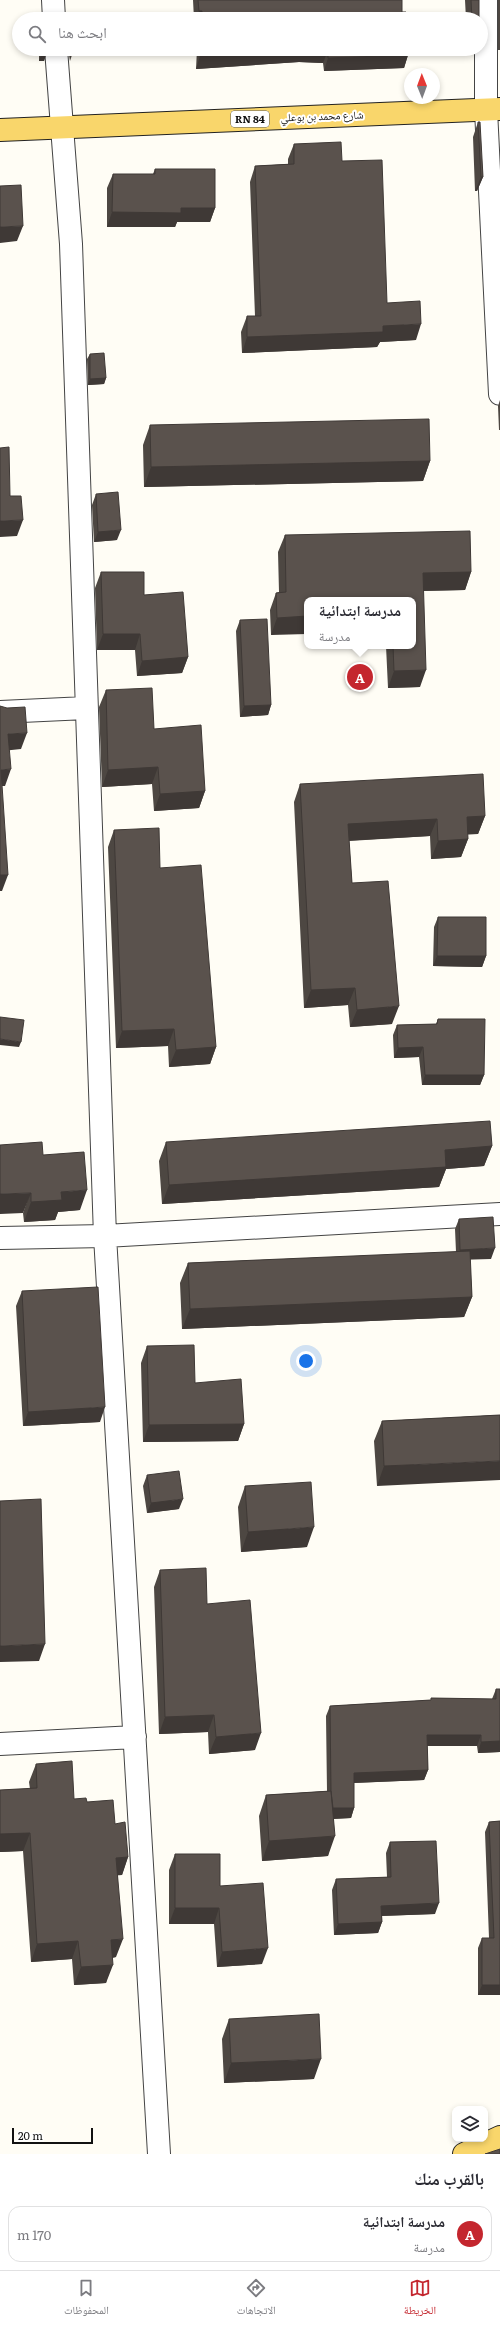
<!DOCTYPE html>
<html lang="ar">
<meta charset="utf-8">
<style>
body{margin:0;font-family:Literata,"Noto Naskh Arabic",serif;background:#f2f2f3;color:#2b2b33;direction:rtl}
.controls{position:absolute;right:12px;bottom:12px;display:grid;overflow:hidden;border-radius:8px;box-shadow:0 2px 6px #0003}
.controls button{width:36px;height:36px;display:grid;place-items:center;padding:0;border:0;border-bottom:1px solid #e1e1e2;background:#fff;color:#2b2b33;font:20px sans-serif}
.compass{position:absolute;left:404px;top:68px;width:36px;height:36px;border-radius:50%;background:#fff;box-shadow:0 2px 6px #0003;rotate:359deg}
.scale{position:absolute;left:12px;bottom:10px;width:81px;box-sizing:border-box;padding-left:4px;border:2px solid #111;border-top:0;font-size:11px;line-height:14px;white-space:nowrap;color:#111;-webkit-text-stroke:3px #fff;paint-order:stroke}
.you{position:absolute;left:306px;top:1361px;width:14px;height:14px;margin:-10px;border:3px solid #fff;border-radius:50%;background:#1a73e8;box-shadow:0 0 0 6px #1a73e833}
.badge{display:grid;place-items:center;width:26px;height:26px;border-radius:50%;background:#c4262e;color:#fff;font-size:13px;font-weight:700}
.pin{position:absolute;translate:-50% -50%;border:2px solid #fff;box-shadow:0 1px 4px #0006}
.popup{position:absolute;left:304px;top:597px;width:112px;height:52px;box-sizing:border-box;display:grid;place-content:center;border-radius:8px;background:#fff;filter:drop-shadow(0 1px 3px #0005);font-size:13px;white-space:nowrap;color:#7c7c81}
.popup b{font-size:15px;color:#2b2b33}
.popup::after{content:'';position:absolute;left:50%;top:100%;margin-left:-8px;border:8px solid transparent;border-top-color:#fff}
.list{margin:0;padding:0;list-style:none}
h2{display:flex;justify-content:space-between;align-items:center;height:52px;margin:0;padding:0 16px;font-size:17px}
h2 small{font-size:13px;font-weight:400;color:#7c7c81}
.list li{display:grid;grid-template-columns:26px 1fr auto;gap:12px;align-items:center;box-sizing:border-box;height:56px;margin:0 8px 8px;padding:0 8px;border:1px solid #e1e1e2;border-radius:12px}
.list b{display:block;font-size:15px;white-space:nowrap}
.list p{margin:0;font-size:13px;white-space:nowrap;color:#7c7c81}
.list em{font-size:13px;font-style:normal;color:#7c7c81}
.icon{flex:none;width:22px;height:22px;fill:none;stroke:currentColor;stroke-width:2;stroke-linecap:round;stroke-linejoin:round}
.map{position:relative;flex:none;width:500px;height:2154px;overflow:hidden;direction:ltr}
.search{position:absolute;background:#fff;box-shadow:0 2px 6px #0003;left:12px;right:12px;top:12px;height:44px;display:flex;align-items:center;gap:10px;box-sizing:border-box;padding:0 14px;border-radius:22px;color:#7c7c81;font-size:15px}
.sheet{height:116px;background:#fff}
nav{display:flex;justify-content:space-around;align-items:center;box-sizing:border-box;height:56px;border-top:1px solid #e1e1e2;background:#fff;font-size:11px;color:#7c7c81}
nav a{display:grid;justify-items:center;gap:2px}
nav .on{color:#c4262e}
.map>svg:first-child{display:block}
</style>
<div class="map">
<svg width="500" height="2154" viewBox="0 0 500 2154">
<rect width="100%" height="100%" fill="#fffdf5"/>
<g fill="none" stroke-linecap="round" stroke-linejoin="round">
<defs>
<path id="minor" d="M53,0L54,19
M486,0V110L500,394
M56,49L71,244L105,1236L159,2154
M0,712L86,708
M0,1238L105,1236L500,1214
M0,1744L135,1737"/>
<path id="major" d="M0,130L500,109
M464,2154L500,2137"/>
</defs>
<use href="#minor" stroke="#444" stroke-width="24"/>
<use href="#major" stroke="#222" stroke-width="24"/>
<use href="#minor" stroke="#fff" stroke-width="22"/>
<use href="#major" stroke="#f9d66b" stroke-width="22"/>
</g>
<path fill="#4d4742" d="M193,0H402V12L406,19H194Z
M465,0H479V19H466Z
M498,0H500V50H498Z
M39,49H46L44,61H39Z
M68,49H73L72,55L70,61Z
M197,49H408V55L404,68L324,71L323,63L299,62L196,69Z
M478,122L483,177L477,191H475L473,137Z
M294,144L342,161L387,303L416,340L380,342L377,347L242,353L241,332L247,316H255L250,182L255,166L288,164V159Z
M155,169L215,208L210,222H177L175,227H107V188L113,174H153Z
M90,354L106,378L104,384L88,385L87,359Z
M500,400V430H499L498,406Z
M150,425L430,461L423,481L144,487L143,445Z
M96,494L117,540L94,542L92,505Z
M285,535L471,572L465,590L423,591L420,687L388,688L386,646H413V600L271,635L270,610L276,593L279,592L278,552Z
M101,572L144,595L188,657L182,673L137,676L135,650H97L95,588Z
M240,620L271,705L268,715L240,717L236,631Z
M106,690L154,729L205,791L199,808L154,811L152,784L102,787L99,707Z
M300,784L485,816L478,834H467L468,839L461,857L431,859L430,836L349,841L352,883L392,1024L350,1027L348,1005L304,1008L294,802Z
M114,830L160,868L216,1047L210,1064L169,1067L168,1046L116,1048L108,847Z
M438,917L486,956L482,967L433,966L434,927Z
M438,1019L484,1075L480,1085H422L419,1057L394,1058L393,1035L397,1025L436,1024Z
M166,1142L492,1146L484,1166L446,1169L439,1187L162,1204L159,1161Z
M43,1155L80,1210L58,1212L55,1220L24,1222L23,1213Z
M459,1219L491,1259H470L472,1297L464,1317L182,1329L180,1283L188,1263L456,1252L455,1229Z
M22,1291L100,1422L23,1426L16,1306Z
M147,1346L195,1383L244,1424L238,1441L143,1442L141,1363Z
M500,1415L377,1486L374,1441L382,1421Z
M147,1475L179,1509L147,1513L143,1486Z
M245,1486L307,1547L241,1552L238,1507Z
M160,1570L207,1604L255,1750L209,1754L208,1732L159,1734L154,1587Z
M496,1689H500V1752L478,1753L477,1746H427L428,1770L424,1780L354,1783V1808L351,1818L334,1819L328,1856L262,1861L259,1816L266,1795L327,1791L326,1716L330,1706L431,1700V1698L492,1699Z
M36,1764L74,1799L87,1802L115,1824L128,1857L122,1875H118L116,1957L112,1958L106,1983L74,1985L72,1959L31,1962L23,1851L0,1852V1790L30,1789L29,1782Z
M500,1821V1995H478V1948L482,1938H489L485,1832L489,1822Z
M390,1842L435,1914L382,1916V1922L378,1933L334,1935L332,1890L336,1879L387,1877L386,1853Z
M175,1854L220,1886L262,1964L217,1967L214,1924H169V1870Z
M229,2019L314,2079L224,2083L222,2039Z"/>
<path fill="#3f3936" d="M199,11H202L199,19H196Z
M470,49H474V52H469Z
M303,50H328L323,63L299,62L196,69L200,56Z
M41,55H46L44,61H39Z
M408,55L404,68L324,71L328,58Z
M481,177H483L477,191H475Z
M181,208H215L210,222H177L175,227H107L112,212Z
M23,226L17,241L0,243V227Z
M421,324L416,340L380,342L377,347L242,353L247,337L383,326Z
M106,378L104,384L88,385L90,379Z
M430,461L423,481L144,487L151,467Z
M23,520L17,536L0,537V521Z
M121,530L117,540L94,542L98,532Z
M471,572L465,590L416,591L423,573Z
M307,616V634L271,635L277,618Z
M103,634H140L135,650H97Z
M188,657L182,673L137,676L142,661Z
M426,670L420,687L388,688L394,671Z
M271,705L268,715L240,717L244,706Z
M27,733L21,749L2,751L8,734Z
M158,767L152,784L102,787L108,770Z
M11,769L5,786H0L1,770Z
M205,791L199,808L154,811L160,794Z
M485,816L478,834L460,835L467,817Z
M437,819L430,836L342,841L348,824Z
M468,839L461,857L431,859L438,841Z
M0,875H8L2,891H0Z
M437,956H486L482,967L433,966Z
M355,988L348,1005L304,1008L311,990Z
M399,1006L392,1024L350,1027L357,1010Z
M174,1029L168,1046L116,1048L122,1031Z
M0,1039L21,1042L19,1047L0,1045Z
M216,1047L210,1064L169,1067L176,1050Z
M423,1047L419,1057L394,1058L398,1048Z
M425,1075H484L480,1085H422Z
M492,1146L484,1166L446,1169L439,1187L162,1204L169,1185L445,1150Z
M87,1190L80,1210L58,1212L55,1220L24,1222L31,1202L61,1192Z
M31,1193L23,1213L0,1214V1194Z
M495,1248L491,1259L456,1260L460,1250Z
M472,1297L464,1317L182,1329L190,1309Z
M105,1407L100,1422L23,1426L28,1412Z
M244,1424L238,1441L143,1442L149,1425Z
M500,1461V1480L377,1486L384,1466Z
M183,1499L179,1509L147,1513L151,1503Z
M314,1527L307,1547L241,1552L248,1532Z
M45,1644L39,1661L0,1662V1646Z
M214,1715L208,1732L159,1734L165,1717Z
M261,1733L255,1750L209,1754L216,1737Z
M427,1735H481L477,1746H423Z
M500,1741V1752L478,1753L481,1742Z
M428,1770L424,1780L351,1783L354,1773Z
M331,1808H354L351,1818L327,1819Z
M30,1833L23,1851L0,1852V1834Z
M335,1836L328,1856L262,1861L269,1841Z
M128,1857L122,1875L110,1876L116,1858Z
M439,1903L435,1914L378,1916L381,1906Z
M175,1908H219L214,1924H169Z
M382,1922L378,1933L334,1935L338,1924Z
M123,1939L116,1957L104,1959L111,1940Z
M78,1941L72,1959L31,1962L37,1944Z
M268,1948L262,1964L217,1967L222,1952Z
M113,1965L106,1983L74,1985L81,1967Z
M482,1985H500V1995H478Z
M321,2059L314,2079L224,2083L231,2063Z"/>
<path fill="#5a524d" stroke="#3f3936" d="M198,0H402V12H406V19H202V11H199Z
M471,0H479V19H472Z
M41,49H46V55H41Z
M201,49H408V55L328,58V50H303L200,56Z
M478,122H480L483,177H481Z
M341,142L342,161L382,160L387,303L420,301L421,324L383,326V332L247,337V316H261L255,166L294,164V144Z
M155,169H215V208H181V213L112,212L113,174H155Z
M21,185L23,226L0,227V186Z
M104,353L106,378L90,379V354Z
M429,419L430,461L151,467L150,425Z
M9,447L10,496H21L23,520L0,521V448Z
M118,492L121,530L98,532L96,494Z
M470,531L471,572L423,573L426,670L394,671L393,646H413V600H307V616L277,618L276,593L286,592L285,535Z
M101,572H144V595L183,592L188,657L142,661L140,634H103Z
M267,619L271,705L244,706L240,620Z
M152,688L154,729L201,725L205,791L160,794L158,767L108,770L106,690Z
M0,706L7,708L25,707L27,733L8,734L11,769L1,770L8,875H0Z
M483,774L485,816L467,817L468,839L438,841L437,819L348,824L352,883L388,881L399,1006L357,1010L355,988L311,990L300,784Z
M159,828L160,868L201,865L216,1047L176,1050L174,1029L122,1031L114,830Z
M438,917H486V956H437Z
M0,1017L24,1020L21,1042L0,1039Z
M438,1019H485L484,1075H425L423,1047L398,1048L397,1025L437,1024Z
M490,1121L492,1146L445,1150L446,1167L169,1185L166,1142Z
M42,1142L43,1155L84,1152L87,1190L61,1192L62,1200L31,1202V1193L0,1194V1145Z
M493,1217L495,1248L460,1250L459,1219Z
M470,1251L472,1297L190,1309L188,1263Z
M98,1287L105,1407L28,1412L22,1291Z
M194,1345L195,1383L241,1379L244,1424L149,1425L147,1346Z
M500,1415V1461L384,1466L382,1421Z
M179,1471L183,1499L151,1503L147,1475Z
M311,1482L314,1527L248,1532L245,1486Z
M41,1499L45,1644L0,1646V1501Z
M206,1568L207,1604L250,1600L261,1733L216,1737L214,1715L165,1717L160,1570Z
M496,1689H500V1741L481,1742V1735H427L428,1770L354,1773V1808H333L331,1791L330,1706L431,1700V1698L496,1699Z
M72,1761L74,1799L86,1798L87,1802L113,1800L115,1824L125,1822L128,1857L116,1858L123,1939L111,1940L113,1965L81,1967L78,1941L37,1944L30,1833L0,1834V1790L37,1788L36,1764Z
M331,1791L335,1836L269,1841L266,1795Z
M500,1821V1985H482V1938H494L489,1822Z
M436,1841L439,1903L381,1906L382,1922L338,1924L336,1879L391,1877L390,1842Z
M175,1854H220V1886L263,1883L268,1948L222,1952L219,1908H175Z
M319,2014L321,2059L231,2063L229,2019Z
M500,2149V2154H485Z"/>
<g text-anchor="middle" stroke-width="4" stroke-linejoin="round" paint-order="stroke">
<rect fill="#fff" stroke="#585858" stroke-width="1" x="231" y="111" width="38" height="16" rx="3"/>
<g font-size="10" font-weight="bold" fill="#111">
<text x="250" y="123">RN 84</text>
</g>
<g font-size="11" fill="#111" stroke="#fff">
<text transform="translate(322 116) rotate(-2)" y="4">شارع محمد بن بوعلي</text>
</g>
</g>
</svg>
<div class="controls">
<button><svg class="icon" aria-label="layers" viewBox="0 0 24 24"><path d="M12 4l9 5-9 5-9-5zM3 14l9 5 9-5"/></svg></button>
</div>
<svg class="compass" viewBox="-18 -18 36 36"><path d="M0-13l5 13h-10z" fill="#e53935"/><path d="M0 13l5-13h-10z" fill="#7c7c81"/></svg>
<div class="scale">20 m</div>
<div class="you"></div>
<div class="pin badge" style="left:360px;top:677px">A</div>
<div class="popup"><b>مدرسة ابتدائية</b>مدرسة</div>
<div class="search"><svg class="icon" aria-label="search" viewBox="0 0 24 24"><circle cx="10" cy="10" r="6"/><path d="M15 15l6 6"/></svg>ابحث هنا</div>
</div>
<section class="sheet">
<h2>بالقرب منك<small></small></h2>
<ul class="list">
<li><span class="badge">A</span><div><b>مدرسة ابتدائية</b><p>مدرسة</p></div><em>170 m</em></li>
</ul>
</section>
<nav>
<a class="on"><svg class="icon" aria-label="map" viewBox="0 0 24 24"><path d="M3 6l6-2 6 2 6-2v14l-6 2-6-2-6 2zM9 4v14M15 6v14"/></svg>الخريطة</a>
<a><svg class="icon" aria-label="directions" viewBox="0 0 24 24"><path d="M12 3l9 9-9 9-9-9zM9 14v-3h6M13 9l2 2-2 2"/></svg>الاتجاهات</a>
<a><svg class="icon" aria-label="saved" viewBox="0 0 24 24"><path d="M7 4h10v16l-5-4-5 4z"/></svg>المحفوظات</a>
</nav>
